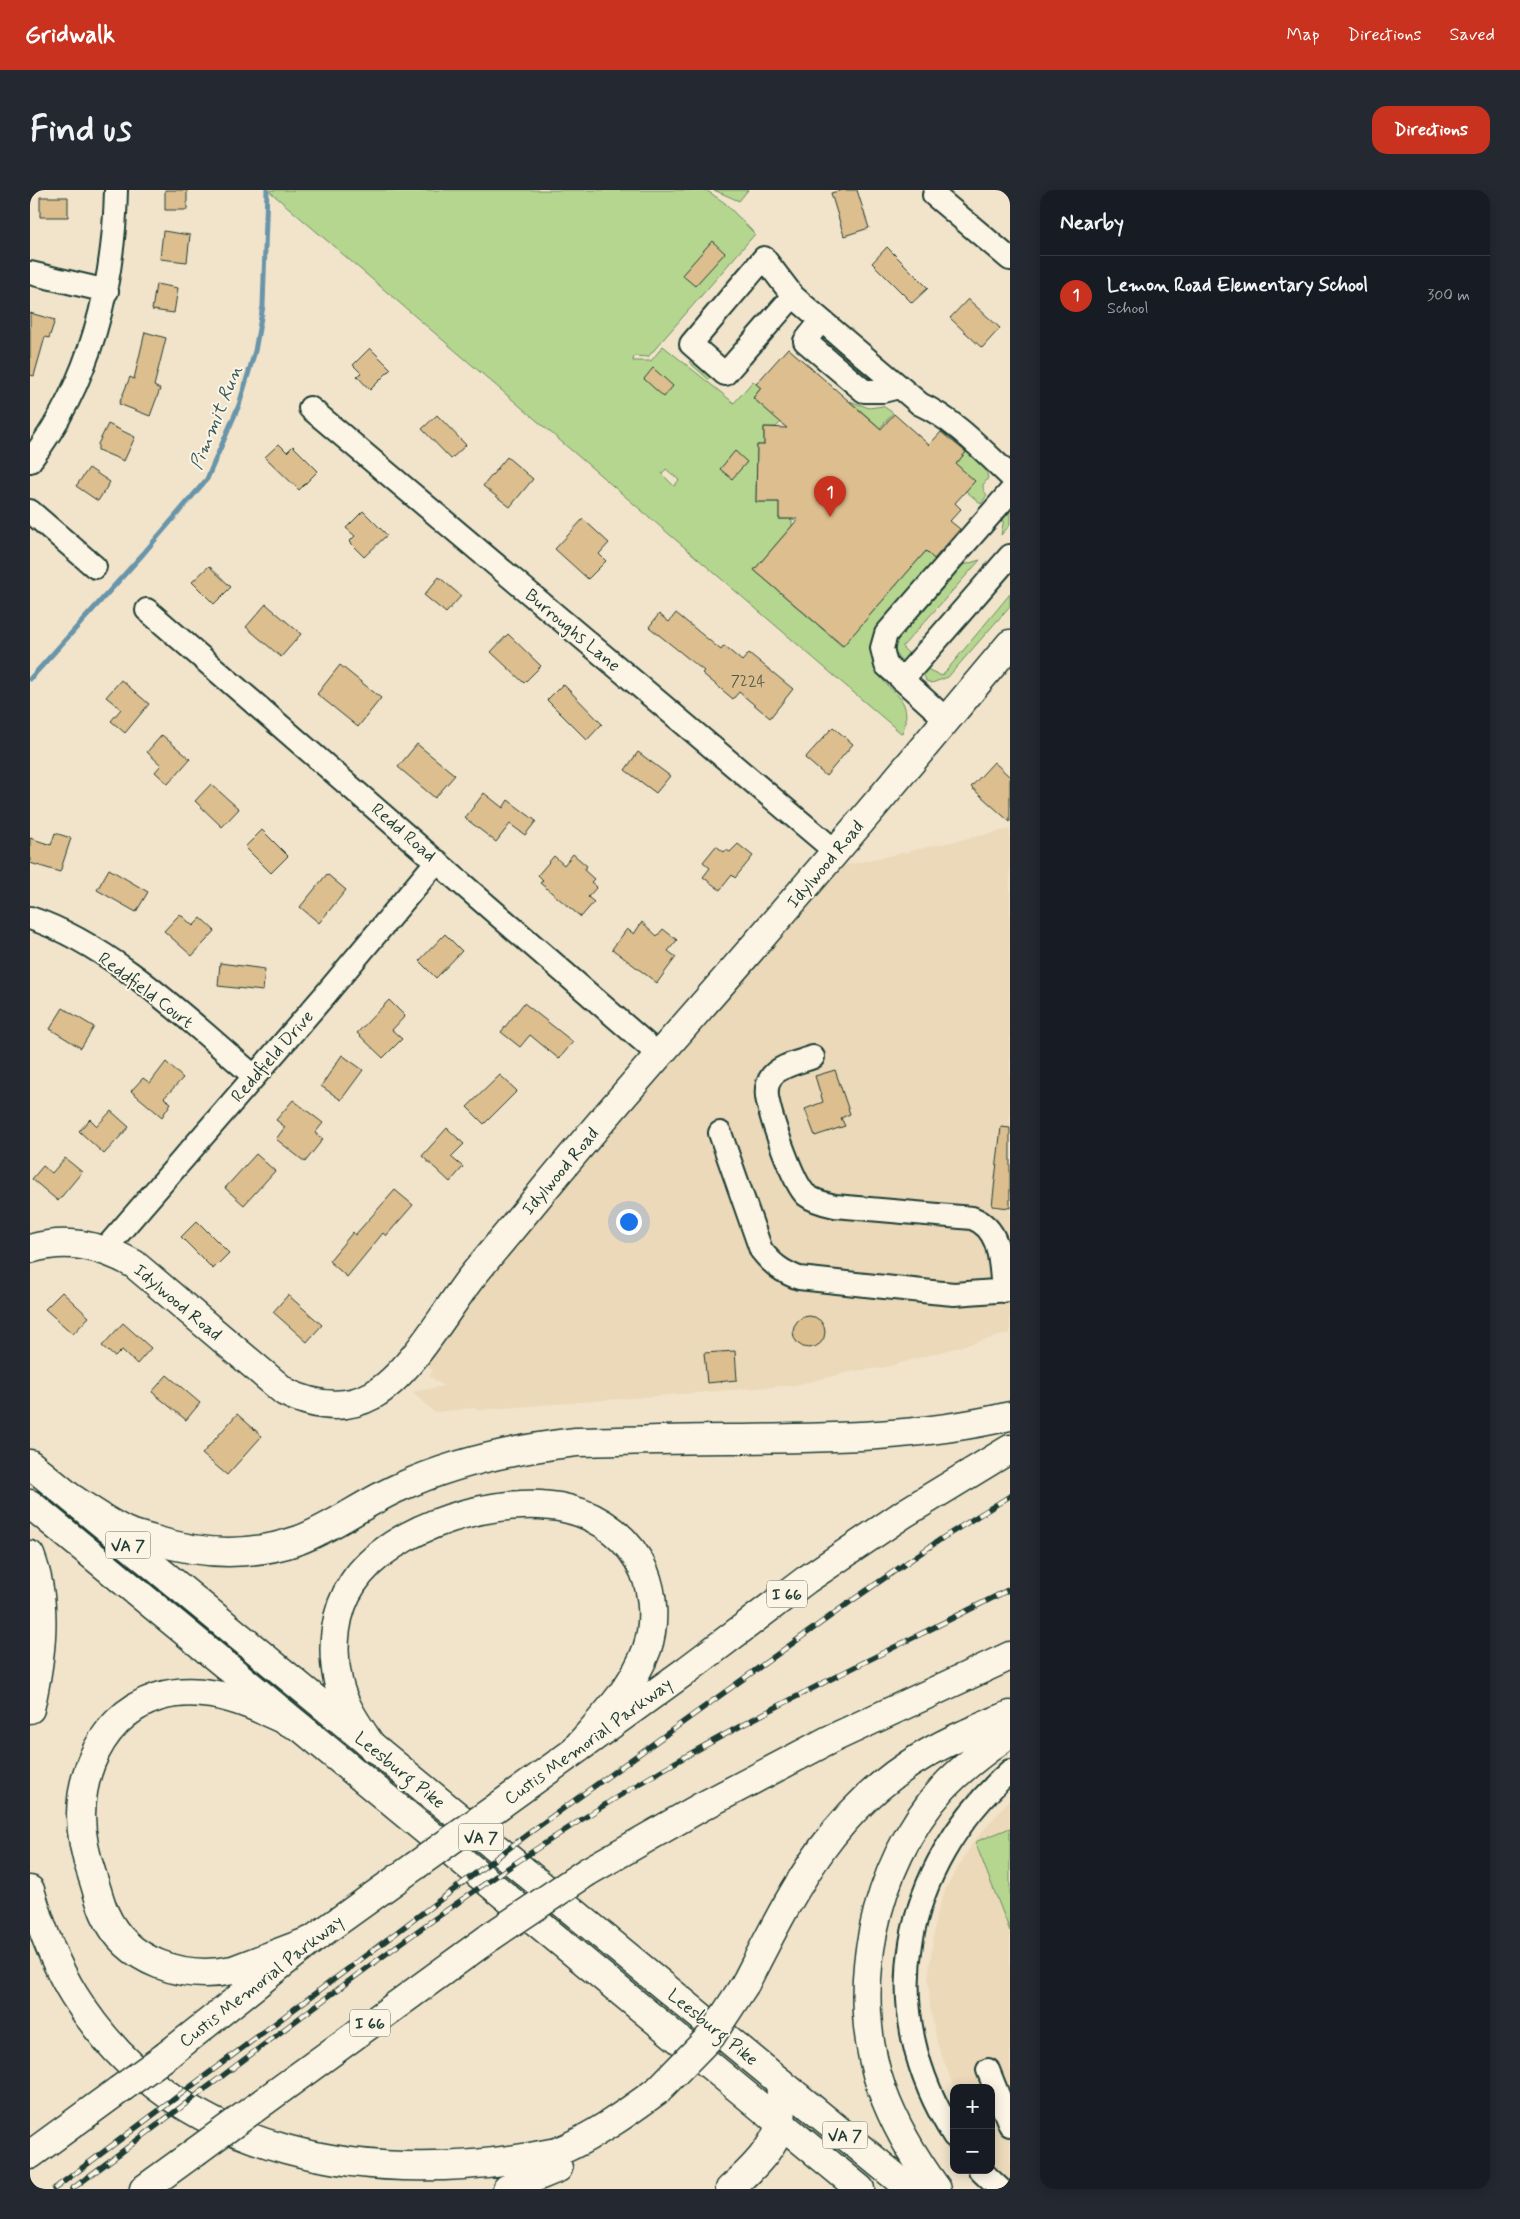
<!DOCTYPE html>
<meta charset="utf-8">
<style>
body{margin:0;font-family:Mynerve,sans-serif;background:#242831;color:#f1f3f6}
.controls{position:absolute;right:15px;bottom:15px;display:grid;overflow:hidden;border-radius:10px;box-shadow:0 2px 12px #0003}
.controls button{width:45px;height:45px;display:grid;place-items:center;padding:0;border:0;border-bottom:1px solid #363941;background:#171b24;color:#f1f3f6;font:25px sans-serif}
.you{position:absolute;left:598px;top:1031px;width:18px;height:18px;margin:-12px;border:4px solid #fff;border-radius:50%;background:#1a73e8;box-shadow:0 0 0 8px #1a73e833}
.badge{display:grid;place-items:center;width:32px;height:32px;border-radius:50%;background:#c8321e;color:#fff;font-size:16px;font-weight:700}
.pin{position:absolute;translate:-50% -41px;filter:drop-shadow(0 1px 2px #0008)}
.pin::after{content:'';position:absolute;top:26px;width:18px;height:15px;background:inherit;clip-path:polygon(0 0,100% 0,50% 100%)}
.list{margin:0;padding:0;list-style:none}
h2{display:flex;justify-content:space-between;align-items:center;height:65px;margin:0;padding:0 20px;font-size:21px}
h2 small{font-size:16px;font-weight:400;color:#9ea1a6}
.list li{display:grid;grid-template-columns:32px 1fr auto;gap:15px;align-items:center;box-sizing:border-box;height:80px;padding:0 20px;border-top:1px solid #363941}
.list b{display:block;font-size:19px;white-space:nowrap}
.list p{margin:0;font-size:16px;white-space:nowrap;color:#9ea1a6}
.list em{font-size:16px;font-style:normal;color:#9ea1a6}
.map{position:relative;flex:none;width:980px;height:1999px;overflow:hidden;border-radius:15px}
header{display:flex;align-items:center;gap:30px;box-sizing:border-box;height:70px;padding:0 25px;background:#c8321e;color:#fff}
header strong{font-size:24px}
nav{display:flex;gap:28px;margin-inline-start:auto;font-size:18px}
.intro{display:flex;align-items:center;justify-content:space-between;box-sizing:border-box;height:120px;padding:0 30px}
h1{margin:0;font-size:35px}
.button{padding:12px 22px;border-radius:15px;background:#c8321e;color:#fff;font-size:18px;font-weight:700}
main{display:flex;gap:30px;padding:0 30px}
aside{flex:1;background:#171b24;border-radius:15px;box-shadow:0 2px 12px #0003}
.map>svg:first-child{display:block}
</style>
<header>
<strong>Gridwalk</strong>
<nav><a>Map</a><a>Directions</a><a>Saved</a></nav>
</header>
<div class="intro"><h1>Find us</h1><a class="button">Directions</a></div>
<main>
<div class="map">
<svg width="980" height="1999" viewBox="0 0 980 1999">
<rect width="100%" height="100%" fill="#f2e4cb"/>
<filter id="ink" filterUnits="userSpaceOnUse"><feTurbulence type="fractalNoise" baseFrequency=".02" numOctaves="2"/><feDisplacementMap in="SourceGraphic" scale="10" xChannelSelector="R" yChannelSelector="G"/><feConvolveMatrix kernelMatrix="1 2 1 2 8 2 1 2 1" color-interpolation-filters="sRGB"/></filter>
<g filter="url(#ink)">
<path fill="#ebd9b9" d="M980,639V1143L852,1178L824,1181L766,1195L449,1220L445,1218L404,1222L382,1202L414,1196L399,1186L403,1181L385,1164L803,678Z
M980,1609V1992L961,1972V1898H924L907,1853L900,1817L898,1789L906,1726L916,1698L942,1654Z"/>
<path fill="#b5d68f" stroke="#6a8a62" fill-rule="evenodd" d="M238,0H676L695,13L725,44L618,167L604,166L603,171H621L633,156L704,213L723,191L731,198L723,208L751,232L746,237H734V255H727L726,312H749V329H762V336L724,380L812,456L896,361L908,373L845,474C854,507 887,501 872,544ZM636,279L649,290L644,296L632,284Z
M684,0H718L709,11Z
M793,144L849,189L842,195L837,189L839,187L801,155L798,158L793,156Z
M663,170L682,186L679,190L659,172Z
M820,211L839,218L853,216L863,223L850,238Z
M938,260L955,277L958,288L953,295C953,307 962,299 951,314L936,301L944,290L930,278L924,276Z
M980,321V335L971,345L974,328Z
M950,370L872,457L881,466L875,473L867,466L865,461L867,451L933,375Z
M980,404V416L918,487L902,493L896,491L893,482L897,479L912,486Z
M980,1638V1741L945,1652Z"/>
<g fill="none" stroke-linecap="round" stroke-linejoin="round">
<path stroke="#6995aa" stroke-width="5" d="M0,489L113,364L177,289L209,215L225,161L233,116L237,0"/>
</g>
<path fill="#dcbe8f" stroke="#1f3d34" d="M135,0H157V20H135Z
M812,0H827L839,38L814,46L801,3Z
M10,7H38V27H10Z
M133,41L160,45L157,72L130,69Z
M682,51L695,63L665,96L652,85Z
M857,57L898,98L882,113L842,73Z
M126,94L148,98L144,123L122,120Z
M938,109L970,138L952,158L920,128Z
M0,123L25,130L19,148L15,147L4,186L0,185Z
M115,142L136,148L124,196L130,199L120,226L89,214L100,187L104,189Z
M340,158L361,179L340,200L327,186L331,183L323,175Z
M758,158L851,239L864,224L899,255L911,242L936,262L926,274L945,291L925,313L931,319L920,331L930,339L904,369L896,361L813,456L724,380L768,329H749V312H726L727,255H734V237L757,238L723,208L731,198L726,194Z
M623,178L643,196L634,207L614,189Z
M407,225L436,255L421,269L392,239Z
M78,234L105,247L94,271L68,260V254Z
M249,254L257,262L263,256L288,281L269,300L235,267Z
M705,261L717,272L702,289L690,279Z
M477,267L503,289L480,317L453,296Z
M59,278L80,292L68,311L46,296Z
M333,321L357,345L334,367L319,352L325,346L316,338Z
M553,329L579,353L569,364L576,371L558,389L525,359Z
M179,376L201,397L184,414L162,392Z
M409,387L431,406L416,423L394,405Z
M236,414L271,444L251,467L216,437Z
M646,423L691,460L694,456L712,471L719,463L763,499L740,528L709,502L703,509L672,483L674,481L619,437L629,424L639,432Z
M478,444L511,476L494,493L461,462Z
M310,475L351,508L328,537L287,504Z
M91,490L119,514L95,543L81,531L91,519L76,507Z
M533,494L572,534L557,550L517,510Z
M803,537L823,554L796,586L775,568Z
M132,545L160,569L138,594L125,582L131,575L117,562Z
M387,554L425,585L405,608L368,577Z
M608,562L640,586L626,603L595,580Z
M964,572L980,587V632L941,597Z
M181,594L209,619L192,637L165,611Z
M454,603L473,618L478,610L506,631L495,645L480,634L466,652L435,628Z
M232,640L258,666L241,683L215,657Z
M25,643L41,648L30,682L0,673V648L21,655Z
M708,654L723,666L705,688L702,685L690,700L673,687L680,678L673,672L686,656L694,662L696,660L700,662Z
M543,664L557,676L554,680L564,689L561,692L567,697L558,707L564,712L551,727L510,693L513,690L508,685L524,666L534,675Z
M79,679L118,702L106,722L67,700Z
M297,684L316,700L289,733L270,717Z
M150,724L163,736L171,728L185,741L162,766L134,741Z
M612,732L627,746L633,739L647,750L638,761L646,767L627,793L582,759L597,739L604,744Z
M415,744L432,761L406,788L389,771Z
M190,773L235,779L233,801L188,796Z
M359,810L375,826L362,840L372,849L353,868L327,843Z
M494,813L543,852L529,869L500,845L490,857L471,842Z
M33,818L64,837L51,858L20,839Z
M312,865L333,880L311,910L291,896Z
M136,872L153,888L134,908L141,913L132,927L101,901L113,888L120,893Z
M805,880L820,924L811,928L815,936L785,946L775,919L793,912L785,886Z
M470,885L487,901L454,934L437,917Z
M263,910L293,933L285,943L293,949L275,972L246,949L255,937L246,930Z
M81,921L99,937L74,964L49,941L60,929L67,936Z
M971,937L980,938V1018L962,1016Z
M417,938L434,954L421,967L433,977L420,992L392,966Z
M226,964L245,981L214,1015L195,998Z
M35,968L52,982L28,1011L2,989L13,976L22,983Z
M365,1000L383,1015L356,1046L353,1043L317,1087L299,1071L323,1042L325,1045Z
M167,1031L199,1063L183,1079L151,1047Z
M32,1102L59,1127L43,1144L15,1119Z
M258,1105L292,1135L277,1152L243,1122Z
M763 1142a16 16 0 1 1 32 0a16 16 0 1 1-32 0Z
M93,1133L121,1158L107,1174L92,1160L85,1167L72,1156Z
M705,1161L707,1190L677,1193L674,1163Z
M137,1185L170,1213L156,1230L122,1202Z
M207,1224L232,1246L197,1285L172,1264Z"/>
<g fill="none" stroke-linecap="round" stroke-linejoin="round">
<defs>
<path id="minor" d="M904,5L980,69
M0,83L77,101
M763,106L695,184L661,154L734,68L763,106L777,118L890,214C925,230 952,260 980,286
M791,131L775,151L834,201H853L869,197
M280,218L805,661
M0,271C60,194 84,96 86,0
M0,321L65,377
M117,420L629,865
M872,490L980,366
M917,530L856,475L852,458L856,444L980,302
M0,728C82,755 159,831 224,886
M783,867C770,872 751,875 742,886C736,894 736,904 738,912C742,931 763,993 776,1005C784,1011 795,1014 805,1016L942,1028C972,1039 970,1073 973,1101
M690,943L731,1060C742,1074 752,1082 769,1088L902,1102L924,1104L980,1100
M75,1059L295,805L407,671
M958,1880L980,1935
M924,1946C843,1820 872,1678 980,1581
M950,1980L970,1999"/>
<path id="major" d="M0,1059C37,1048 70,1055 104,1074L255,1202C284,1216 314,1221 343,1205C380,1184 414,1123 440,1089C465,1058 491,1028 516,997C589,908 667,823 742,735C823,643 901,548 980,454
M0,1274L880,1999
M0,1314L830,1999"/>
<path id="highway" d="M43,1309C60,1320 77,1332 95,1341C104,1345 114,1347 124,1350C172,1365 220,1367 269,1350C304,1337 335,1312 370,1297C425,1272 485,1259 546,1252C597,1251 649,1249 701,1249C796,1248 888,1248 980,1226
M0,1365C19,1413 11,1470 0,1519
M270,1537C241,1524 213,1509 181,1504C103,1491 52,1551 51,1625C51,1647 56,1668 63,1688C67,1700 70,1713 75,1724C97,1773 154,1790 203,1780L282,1750
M343,1558C330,1538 313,1516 308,1491C301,1459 304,1421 323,1393C361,1335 472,1303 538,1319C572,1327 600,1350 614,1381C624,1405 625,1435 617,1459C602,1500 569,1531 542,1563
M470,1615L657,1480L776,1390L875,1323L980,1259
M557,1682L671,1617L799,1550L980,1466
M0,1700C11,1737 24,1773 44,1805C146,1970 348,1999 527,1962C563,1947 597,1923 628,1900
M715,1794C762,1703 801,1619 894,1565C921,1549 951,1537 980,1525
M136,1866L282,1750L385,1676
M221,1921L460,1747
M0,1965L89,1900
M114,1999L165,1962
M477,1999L528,1978
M700,1999C719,1982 746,1957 751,1931C753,1918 751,1905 750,1892
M907,1999C885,1969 865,1936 852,1900C817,1801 843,1676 913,1598C932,1577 957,1559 980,1543"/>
</defs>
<use href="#minor" stroke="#1f3d34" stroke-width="26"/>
<use href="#major" stroke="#1f3d34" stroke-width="31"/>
<use href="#highway" stroke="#1f3d34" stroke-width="31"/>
<use href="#minor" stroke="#fcf5e5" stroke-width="22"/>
<use href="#major" stroke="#fcf5e5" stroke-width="28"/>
<use href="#highway" stroke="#fcf5e5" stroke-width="28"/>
<defs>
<path id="rail" d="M24,1999L502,1641L820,1412L911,1349L980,1306
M42,1999C231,1859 415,1710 617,1589C734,1519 859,1461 980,1399"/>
</defs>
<use href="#rail" stroke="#1f3d34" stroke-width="5.5"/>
<use href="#rail" stroke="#fcf5e5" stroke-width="4" stroke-dasharray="11" stroke-linecap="butt"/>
<defs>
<path id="highway-bridge" d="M385,1676L470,1615
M460,1747L557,1682
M89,1900L136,1866
M628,1900L681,1846L715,1794
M165,1962L221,1921"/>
</defs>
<use href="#highway-bridge" stroke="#1f3d34" stroke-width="31" stroke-linecap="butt"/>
<use href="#highway-bridge" stroke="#fcf5e5" stroke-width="28"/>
</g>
</g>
<g text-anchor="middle" stroke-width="4" stroke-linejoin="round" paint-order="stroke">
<g font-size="15" fill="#4e5d4b">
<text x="718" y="496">7224</text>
</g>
<g fill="#fcf5e5" stroke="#617469" stroke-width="1">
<rect x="75.5" y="1341.5" width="45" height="27" rx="4"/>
<rect x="737" y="1390.5" width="40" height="27" rx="4"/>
<rect x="428.5" y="1633.5" width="45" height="27" rx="4"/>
<rect x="320" y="1819.5" width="40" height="27" rx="4"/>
<rect x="792.5" y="1931.5" width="45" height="27" rx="4"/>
</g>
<g font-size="16" font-weight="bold" fill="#1f3d34">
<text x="98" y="1361">VA 7</text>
<text x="757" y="1410">I 66</text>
<text x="451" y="1653">VA 7</text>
<text x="340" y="1839">I 66</text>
<text x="815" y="1951">VA 7</text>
</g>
<g font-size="18" fill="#1f3d34" stroke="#fcf5e5">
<text transform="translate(543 440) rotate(40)" y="6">Burroughs Lane</text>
<text transform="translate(374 642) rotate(41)" y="6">Redd Road</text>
<text transform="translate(795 674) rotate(-50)" y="6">Idylwood Road</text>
<text transform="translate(116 800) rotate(37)" y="6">Reddfield Court</text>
<text transform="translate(242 866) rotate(-49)" y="6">Reddfield Drive</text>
<text transform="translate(530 981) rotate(-50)" y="6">Idylwood Road</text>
<text transform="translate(148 1112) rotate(40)" y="6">Idylwood Road</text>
<text transform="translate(558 1551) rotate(-36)" y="6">Custis Memorial Parkway</text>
<text transform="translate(370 1580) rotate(39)" y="6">Leesburg Pike</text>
<text transform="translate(231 1791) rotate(-38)" y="6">Custis Memorial Parkway</text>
<text transform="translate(683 1837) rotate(39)" y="6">Leesburg Pike</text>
</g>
<g font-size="19" font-style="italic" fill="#385a5b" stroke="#fcf5e5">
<text transform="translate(185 227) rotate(-68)" y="7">Pimmit Run</text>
</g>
</g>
</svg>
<div class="controls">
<button>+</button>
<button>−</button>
</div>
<div class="you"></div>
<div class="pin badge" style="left:800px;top:327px">1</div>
</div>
<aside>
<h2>Nearby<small></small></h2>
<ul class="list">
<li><span class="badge">1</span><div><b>Lemon Road Elementary School</b><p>School</p></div><em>300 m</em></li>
</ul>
</aside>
</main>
